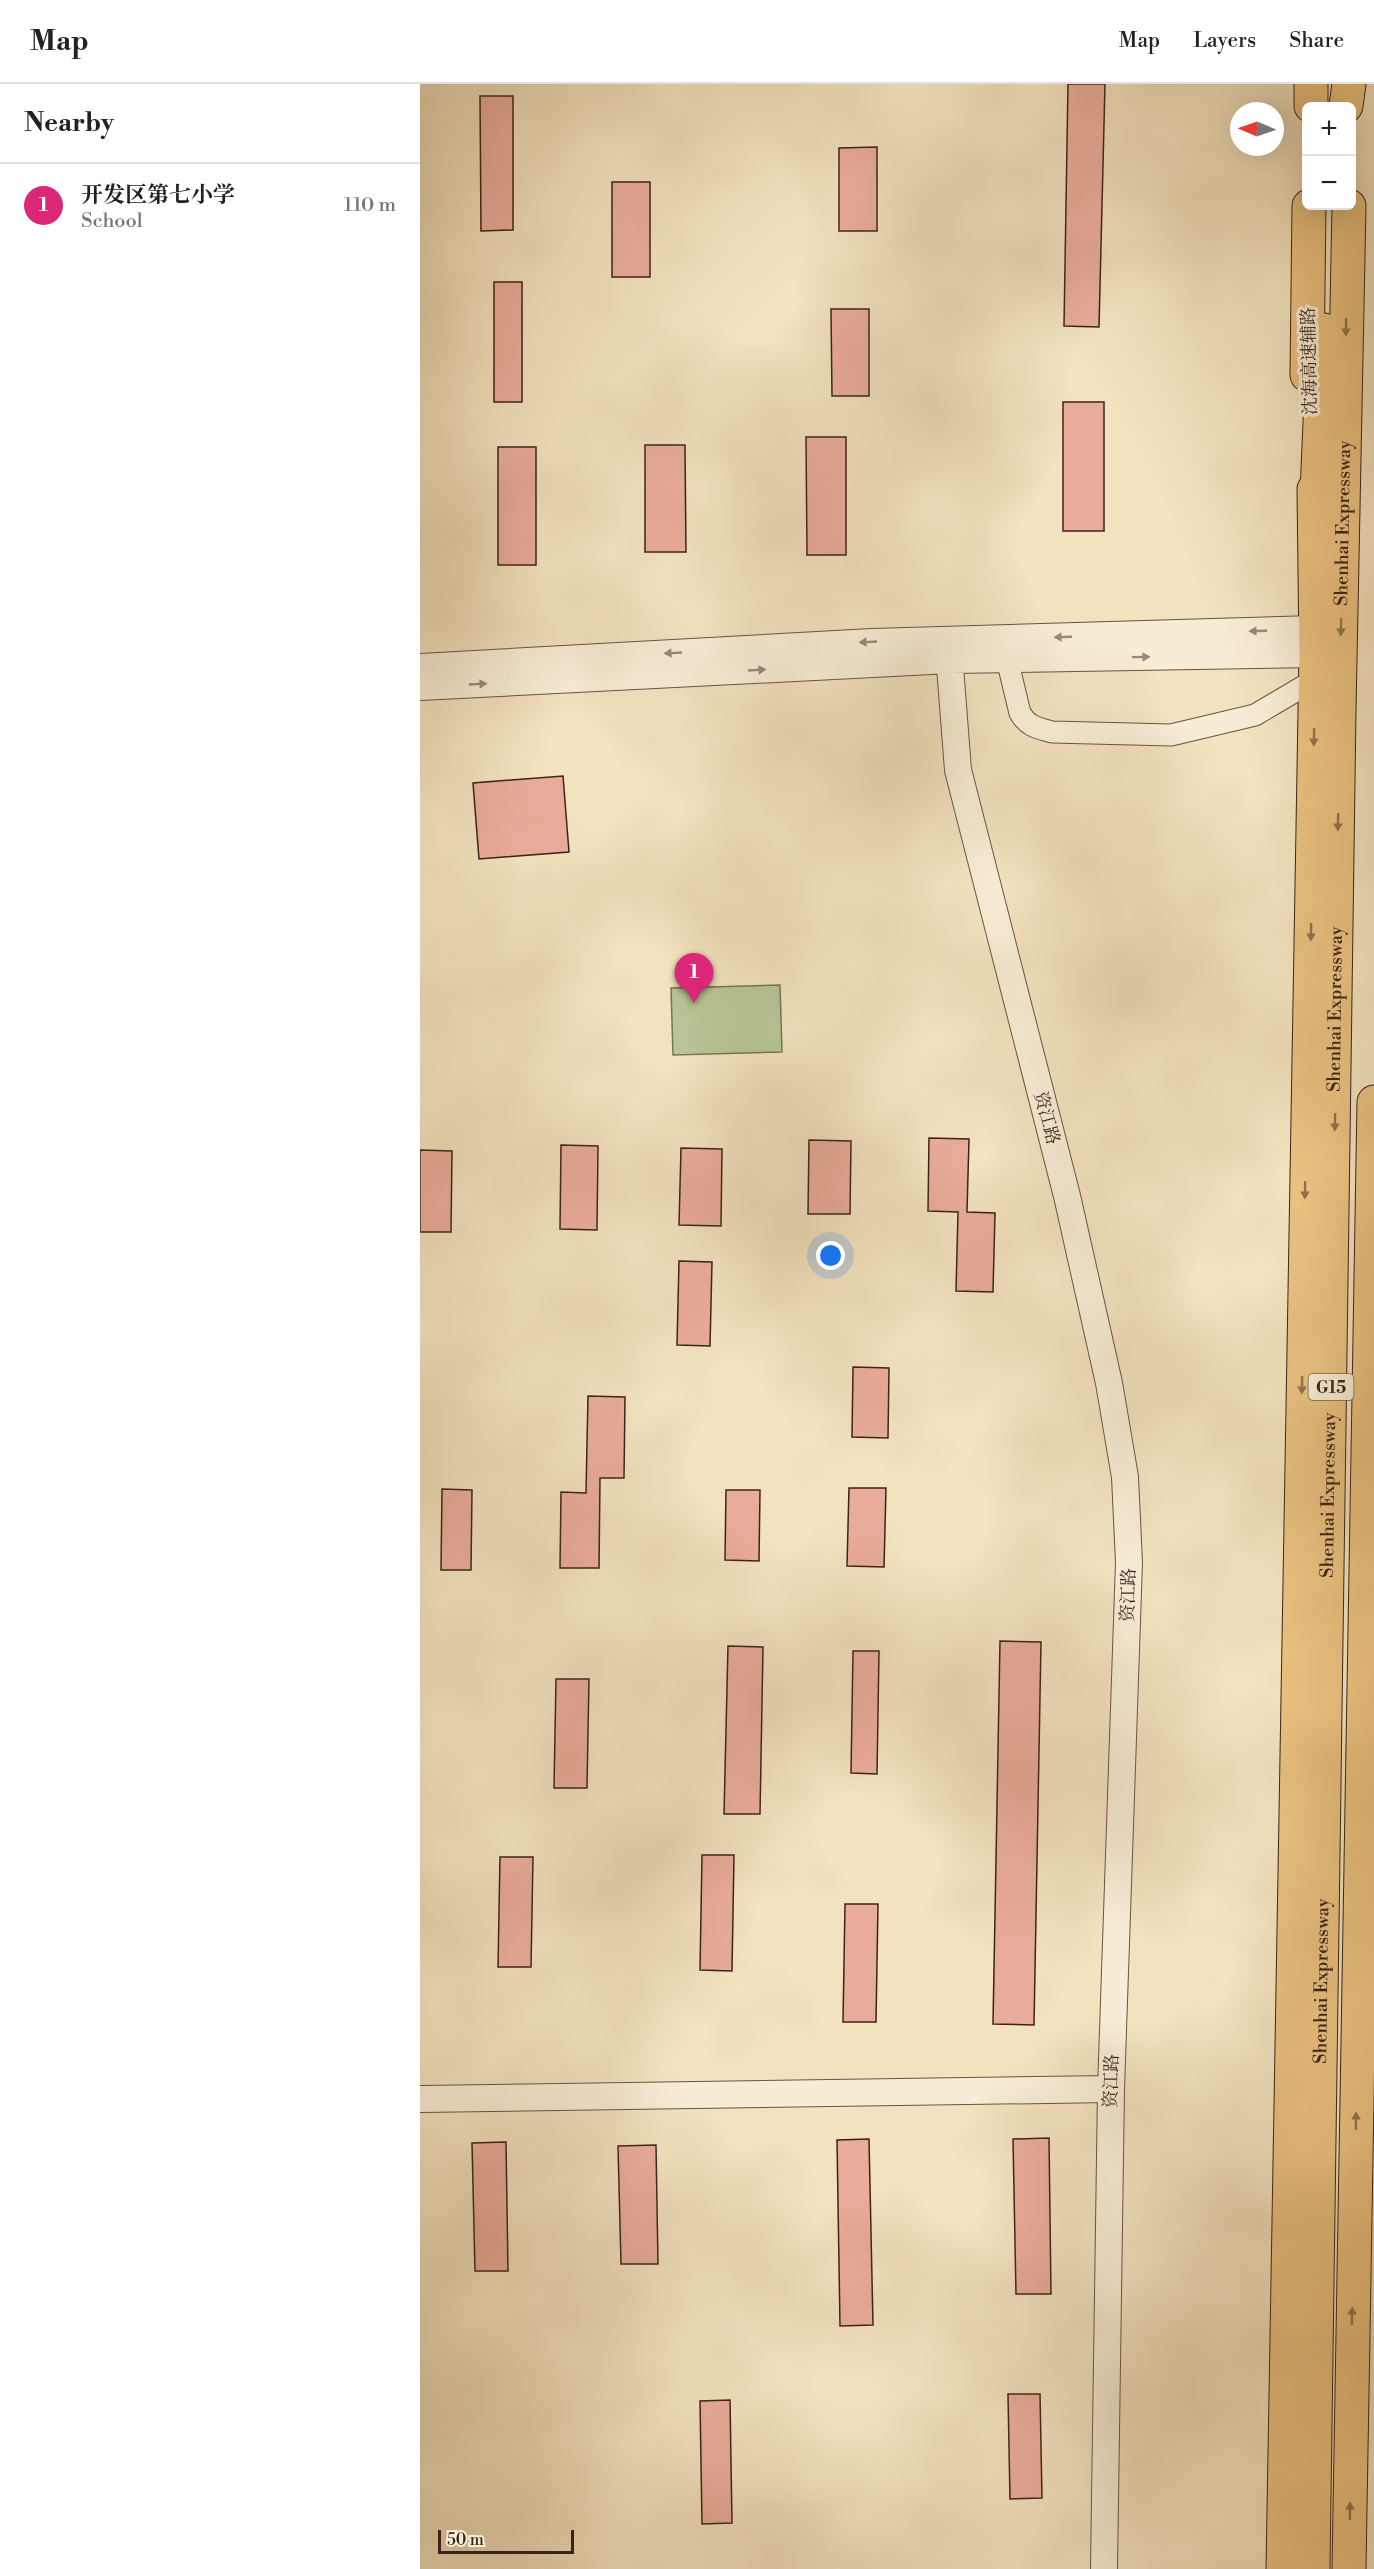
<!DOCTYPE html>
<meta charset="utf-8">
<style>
body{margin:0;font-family:"Libre Bodoni","Noto Serif SC",serif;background:#f2f2f2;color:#222}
.controls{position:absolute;right:18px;top:18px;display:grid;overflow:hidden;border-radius:9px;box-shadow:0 6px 24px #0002}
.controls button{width:54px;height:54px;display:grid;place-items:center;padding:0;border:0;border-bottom:2px solid #e0e0e0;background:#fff;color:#222;font:30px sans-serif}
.compass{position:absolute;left:810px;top:18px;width:54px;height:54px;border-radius:50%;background:#fff;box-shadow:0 6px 24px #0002;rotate:272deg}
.scale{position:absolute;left:18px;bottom:15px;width:136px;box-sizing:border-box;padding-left:6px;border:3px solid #39241b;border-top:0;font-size:16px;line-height:21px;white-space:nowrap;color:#39241b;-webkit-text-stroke:4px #f7ecd5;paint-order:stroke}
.you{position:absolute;left:411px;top:1172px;width:21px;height:21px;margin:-15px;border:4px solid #fff;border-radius:50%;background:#1a73e8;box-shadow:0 0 0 9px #1a73e833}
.badge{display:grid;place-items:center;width:39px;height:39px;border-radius:50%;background:#db2777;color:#fff;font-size:20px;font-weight:700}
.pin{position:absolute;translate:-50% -50px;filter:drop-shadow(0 2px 3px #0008)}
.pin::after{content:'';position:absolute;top:32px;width:21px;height:18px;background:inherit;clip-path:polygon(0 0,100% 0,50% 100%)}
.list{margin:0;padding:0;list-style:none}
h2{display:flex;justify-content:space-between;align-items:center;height:78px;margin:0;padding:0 24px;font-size:26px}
h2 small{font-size:20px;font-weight:400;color:#767676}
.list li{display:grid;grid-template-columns:39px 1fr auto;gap:18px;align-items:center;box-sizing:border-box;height:84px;padding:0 24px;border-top:2px solid #e0e0e0}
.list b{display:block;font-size:22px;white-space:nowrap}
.list p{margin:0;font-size:20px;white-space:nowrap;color:#767676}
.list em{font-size:20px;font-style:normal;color:#767676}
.map{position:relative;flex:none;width:954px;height:2485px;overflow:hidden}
header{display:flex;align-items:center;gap:36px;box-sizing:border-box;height:84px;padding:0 30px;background:#fff;border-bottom:2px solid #e0e0e0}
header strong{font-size:28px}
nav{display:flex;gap:33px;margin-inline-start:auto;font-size:21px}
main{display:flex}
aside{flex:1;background:#fff}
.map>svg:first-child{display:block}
</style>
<header>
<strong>Map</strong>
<nav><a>Map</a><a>Layers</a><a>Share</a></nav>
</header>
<main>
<aside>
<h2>Nearby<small></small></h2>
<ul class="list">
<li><span class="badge">1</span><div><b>开发区第七小学</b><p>School</p></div><em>110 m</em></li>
</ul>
</aside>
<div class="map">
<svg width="954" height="2485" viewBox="0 0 954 2485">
<rect width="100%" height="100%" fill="#f2e2be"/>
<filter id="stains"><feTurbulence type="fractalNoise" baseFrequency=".00333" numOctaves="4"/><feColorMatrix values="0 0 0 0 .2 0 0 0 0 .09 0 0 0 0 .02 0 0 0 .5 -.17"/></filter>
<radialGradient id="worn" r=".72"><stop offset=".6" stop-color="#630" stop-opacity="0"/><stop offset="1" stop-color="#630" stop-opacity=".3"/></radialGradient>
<path fill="#b7c495" stroke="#787458" stroke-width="1.5" d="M360,901L362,968L253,971L251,904Z"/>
<path fill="#eaac9a" stroke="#39241b" stroke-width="1.5" d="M648,0H685L679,243L644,242Z
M60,12H93V146L61,147Z
M457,63V147H419V64Z
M192,98H230V193H192Z
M74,198H102V318H74Z
M411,225H449V312H412Z
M643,318H684V447H643Z
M386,353H426V471H387Z
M225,361H265L266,468H225Z
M78,363H116V481H78Z
M143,692L149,768L59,775L53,699Z
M509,1054L549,1055L547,1128L575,1129L573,1208L536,1207L538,1128L508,1127Z
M389,1056L431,1057L430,1130H388Z
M141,1061L178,1062L177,1146L140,1145Z
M261,1064L302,1065L301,1142L259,1141Z
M0,1066L32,1067L31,1148H0Z
M259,1177L292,1178L290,1262L257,1261Z
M433,1283L469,1284L468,1354L432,1353Z
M168,1312L205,1313L204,1394H180L179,1484H140L141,1408L166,1409Z
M429,1404H466L464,1483L427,1482Z
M22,1405L52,1406L51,1486H21Z
M306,1406H340L339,1477L305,1476Z
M580,1557L621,1558L614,1941L573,1940Z
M308,1562L343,1563L340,1730H304Z
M433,1567H459L457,1690L431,1689Z
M136,1595H169L167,1704H134Z
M282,1771H314L312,1887L280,1886Z
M80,1773H113L111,1883H78Z
M425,1820H458L456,1938H423Z
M629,2054L631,2210H596L593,2055Z
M449,2055L453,2241L420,2242L417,2056Z
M86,2058L88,2187H55L52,2059Z
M236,2061L238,2180H201L198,2062Z
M588,2310H620L622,2414L590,2415Z
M310,2316L312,2439L282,2440L280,2317Z"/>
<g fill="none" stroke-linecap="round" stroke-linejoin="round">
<defs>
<path id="minor" d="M587,575L600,629C608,643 618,644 632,648L751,651L835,631L896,595"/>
<path id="tertiary" d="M528,557L538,686L647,1112L689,1299L705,1393L709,1478L691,2005L684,2485
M0,583L452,558L896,545
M0,603L531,576L896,570
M0,2015L691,2005"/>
<path id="trunk" d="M891,22V0
M887,291L889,122
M863,2485L896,570L894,405"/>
<g id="motorway">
<path d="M926,22L929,0"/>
<path d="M896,432L904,246"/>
<path id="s1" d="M893,2485L919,627L929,122"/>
<path d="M929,2485L954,1018"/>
</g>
</defs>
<use href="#minor" stroke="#675444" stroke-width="23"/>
<use href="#tertiary" stroke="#675444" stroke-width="28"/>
<use href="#trunk" stroke="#39241b" stroke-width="35"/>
<use href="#motorway" stroke="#39241b" stroke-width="35"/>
<use href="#minor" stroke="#f7ecd5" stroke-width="21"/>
<use href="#tertiary" stroke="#f7ecd5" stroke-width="26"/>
<use href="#trunk" stroke="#e9c17f" stroke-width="33"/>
<use href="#motorway" stroke="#e9c17f" stroke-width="33"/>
</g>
<defs><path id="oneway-solid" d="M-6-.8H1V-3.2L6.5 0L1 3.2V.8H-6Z" transform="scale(1.5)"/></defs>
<g fill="#91724d">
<use href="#oneway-solid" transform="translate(926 243) rotate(91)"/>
<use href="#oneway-solid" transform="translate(921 543) rotate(91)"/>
<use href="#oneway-solid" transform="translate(894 653) rotate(91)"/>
<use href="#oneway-solid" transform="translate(918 738) rotate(91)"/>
<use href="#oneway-solid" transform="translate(891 848) rotate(91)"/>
<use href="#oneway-solid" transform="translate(915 1038) rotate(91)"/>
<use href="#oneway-solid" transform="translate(885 1106) rotate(91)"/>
<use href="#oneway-solid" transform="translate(882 1301) rotate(91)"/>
<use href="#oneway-solid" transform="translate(936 2037) rotate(-89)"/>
<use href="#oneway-solid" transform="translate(932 2232) rotate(-89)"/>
<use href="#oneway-solid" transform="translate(930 2427) rotate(-89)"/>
</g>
<g fill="#988878">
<use href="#oneway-solid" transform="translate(838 547) rotate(178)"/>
<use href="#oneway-solid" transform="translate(643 553) rotate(178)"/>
<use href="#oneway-solid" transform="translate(448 558) rotate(177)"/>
<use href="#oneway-solid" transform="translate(253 569) rotate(177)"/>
<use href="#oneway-solid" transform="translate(721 573) rotate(-1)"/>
<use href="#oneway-solid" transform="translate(337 586) rotate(-3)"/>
<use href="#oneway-solid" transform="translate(58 600) rotate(-3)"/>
</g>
<g text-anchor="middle" stroke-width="6" stroke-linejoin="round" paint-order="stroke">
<rect fill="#f7ecd5" stroke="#726053" stroke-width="1.5" x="888.5" y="1290" width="45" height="26" rx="4.5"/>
<g font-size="16" font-weight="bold" fill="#39241b">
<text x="911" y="1309">G15</text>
</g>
<g font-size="18" fill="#39241b" stroke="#f7ecd5">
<text transform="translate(889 277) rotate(-91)" y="6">沈海高速辅路</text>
<text dy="6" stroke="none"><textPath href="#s1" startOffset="2046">Shenhai Expressway</textPath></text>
<text dy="6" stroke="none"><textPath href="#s1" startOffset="1560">Shenhai Expressway</textPath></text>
<text transform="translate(627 1034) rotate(75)" y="6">资江路</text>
<text dy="6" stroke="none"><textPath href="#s1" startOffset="1074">Shenhai Expressway</textPath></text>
<text transform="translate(708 1511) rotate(-88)" y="6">资江路</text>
<text dy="6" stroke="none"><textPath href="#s1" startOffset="588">Shenhai Expressway</textPath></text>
<text transform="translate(691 1997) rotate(-88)" y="6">资江路</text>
</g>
</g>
<rect width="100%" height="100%" filter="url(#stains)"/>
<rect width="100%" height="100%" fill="url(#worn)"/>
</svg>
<div class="controls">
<button>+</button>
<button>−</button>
</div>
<svg class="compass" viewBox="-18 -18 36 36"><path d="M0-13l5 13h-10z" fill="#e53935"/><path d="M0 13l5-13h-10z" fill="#767676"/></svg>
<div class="scale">50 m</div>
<div class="you"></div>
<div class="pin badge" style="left:274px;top:919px">1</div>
</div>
</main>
